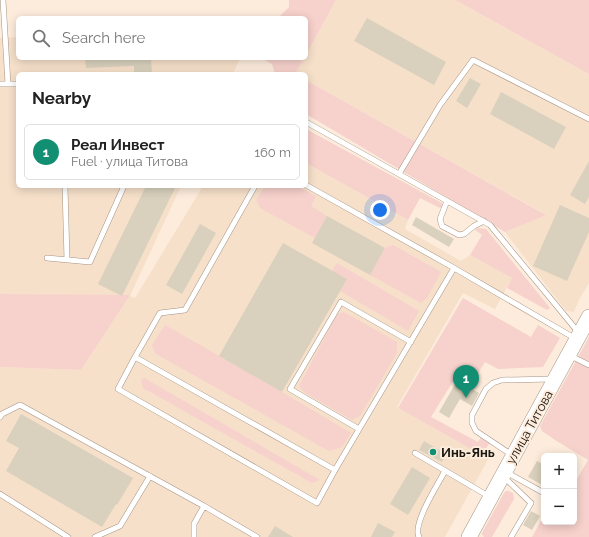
<!DOCTYPE html>
<meta charset="utf-8">
<style>
body{margin:0;font-family:Raleway,sans-serif;background:#f6f6f6;color:#222}
.controls{position:absolute;right:12px;bottom:12px;display:grid;overflow:hidden;border-radius:6px;box-shadow:0 2px 10px #0003}
.controls button{width:36px;height:36px;display:grid;place-items:center;padding:0;border:0;border-bottom:1px solid #e0e0e0;background:#fff;color:#222;font:20px sans-serif}
.you{position:absolute;left:380px;top:210px;width:14px;height:14px;margin:-10px;border:3px solid #fff;border-radius:50%;background:#1a73e8;box-shadow:0 0 0 6px #1a73e833}
.badge{display:grid;place-items:center;width:26px;height:26px;border-radius:50%;background:#128e72;color:#fff;font-size:13px;font-weight:700}
.pin{position:absolute;translate:-50% -33px;filter:drop-shadow(0 1px 2px #0008)}
.pin::after{content:'';position:absolute;top:21px;width:14px;height:12px;background:inherit;clip-path:polygon(0 0,100% 0,50% 100%)}
.list{margin:0;padding:0;list-style:none}
h2{display:flex;justify-content:space-between;align-items:center;height:52px;margin:0;padding:0 16px;font-size:17px}
h2 small{font-size:13px;font-weight:400;color:#767676}
.list li{display:grid;grid-template-columns:26px 1fr auto;gap:12px;align-items:center;box-sizing:border-box;height:56px;margin:0 8px 8px;padding:0 8px;border:1px solid #e0e0e0;border-radius:6px}
.list b{display:block;font-size:15px;white-space:nowrap}
.list p{margin:0;font-size:13px;white-space:nowrap;color:#767676}
.list em{font-size:13px;font-style:normal;color:#767676}
.icon{flex:none;width:22px;height:22px;fill:none;stroke:currentColor;stroke-width:2;stroke-linecap:round;stroke-linejoin:round}
.map{position:relative;flex:none;width:589px;height:537px;overflow:hidden}
.search{position:absolute;background:#fff;box-shadow:0 2px 10px #0003;left:16px;top:16px;width:292px;height:44px;display:flex;align-items:center;gap:10px;box-sizing:border-box;padding:0 14px;border-radius:6px;color:#767676;font-size:15px}
.panel{position:absolute;background:#fff;box-shadow:0 2px 10px #0003;left:16px;top:72px;width:292px;height:116px;border-radius:6px}
.map>svg:first-child{display:block}
</style>
<div class="map">
<svg width="589" height="537" viewBox="0 0 589 537">
<rect width="100%" height="100%" fill="#fdecdc"/>
<path fill="#f6e0ca" d="M336,0H455L589,74V283L579,300L574,312L566,311L505,232L545,214L306,80V74H295L304,58H306V55Z
M18,37V58H240L233,74H18V186H181L130,296L135,298L203,186H306V163L408,220L405,229L461,261L470,255L512,278L495,309L463,293L397,407L482,455L489,458L445,537H0V367L81,370L129,296L0,294V38Z"/>
<path fill="#f7d1cc" d="M289,0H336L306,55V18H278L289,7Z
M455,0H589V74Z
M261,58H304L295,74H275L272,64Z
M306,80L546,215L505,232L306,114Z
M306,129L440,202L442,203V207L440,208L420,198L408,220L306,163Z
M265,186H297L316,196L311,206L327,216L315,238L260,208L256,200Z
M478,228L486,229L550,308L547,310L507,288L512,278L470,255L482,235L475,230Z
M393,245L441,272L427,298L421,303L370,275L385,248Z
M337,263L419,311L408,331L340,291L347,279L332,271Z
M0,294L130,295L81,370L0,367Z
M463,298L531,337L538,325L560,338L543,367L498,369L485,362L474,380L458,373L431,417L478,442L481,437L490,442L482,455L398,408Z
M344,312L397,342V353L360,416L352,420L304,392L299,386L337,314Z
M165,325L282,392L351,433L342,447L329,451L156,354L152,345Z
M589,337V537H532L544,515V522H574V484L588,460L555,440L542,431L540,426Z
M144,378L153,383L320,480L312,483L143,388L141,381Z
M506,491H508L513,493L514,499L492,537H484L482,534L483,531L504,493Z"/>
<path fill="#d9d1bd" d="M367,18L446,62L434,85L354,41Z
M85,58H151L152,74H134V66L86,68Z
M470,78L481,84L467,108L456,101Z
M501,92L566,127L554,149L490,114Z
M589,161V197L585,204L570,195Z
M146,186H176L122,296L98,284Z
M560,205L589,218V232L567,281L533,266Z
M327,216L385,248L370,275L312,243Z
M416,217L454,239L449,247L412,225Z
M200,224L216,233L182,294L166,285Z
M283,243L347,279L282,392L219,356Z
M457,381L479,393L472,406L460,399L449,418L439,412Z
M21,414L133,478L117,505L116,504L102,527L6,471L19,448L6,441Z
M424,441L446,454L442,462L419,450Z
M537,461L544,465V486L528,477Z
M412,467L430,478L408,515L390,504Z
M531,511L540,516L532,530L523,525Z
M378,523L395,532L392,537H371Z
M275,526L293,537H268Z"/>
<g fill="none" stroke-linecap="round" stroke-linejoin="round">
<defs>
<path id="lane" d="M3,0L8,84
M0,84H18
M306,122L490,225L579,333
M399,174L440,105L473,60L589,119
M306,185L454,268L576,339
M65,186L67,260
M255,186L185,310L160,313L135,357L335,470
M447,201L440,219L442,226L459,235L464,234L474,226L484,221
M47,258L90,262L124,186
M569,355L589,365
M135,357L118,389L317,503L335,470L454,268
M0,417L2,414L20,405L204,506L257,537
M359,429L290,389L341,302L411,342
M415,453L490,497
M512,455L476,431L472,423V415L486,389L493,383L502,380L552,379
M506,472L544,493
M504,477L531,503L511,537
M0,494L68,537
M95,537L120,526L150,476
M194,537V524L204,506
M419,537C412,524 438,484 445,471"/>
<path id="secondary" d="M469,537L589,317"/>
</defs>
<use href="#lane" stroke="#a49586" stroke-width="6"/>
<use href="#secondary" stroke="#a49586" stroke-width="16"/>
<use href="#lane" stroke="#fff" stroke-width="5"/>
<use href="#secondary" stroke="#fff" stroke-width="15"/>
</g>
<circle fill="#128e72" stroke="#fdecdc" stroke-width="1.5" cx="433" cy="452" r="4"/>
<g text-anchor="middle" stroke-width="4" stroke-linejoin="round" paint-order="stroke">
<g font-size="13" fill="#1d1812" stroke="#fdecdc">
<text transform="translate(529 427) rotate(-61)" y="5">улица Титова</text>
</g>
<g font-size="13" font-weight="bold" fill="#1d1812" stroke="#fdecdc" text-anchor="start">
<text x="441" y="457">Инь-Янь</text>
</g>
</g>
</svg>
<div class="controls">
<button>+</button>
<button>−</button>
</div>
<div class="you"></div>
<div class="pin badge" style="left:466px;top:398px">1</div>
<div class="search"><svg class="icon" aria-label="search" viewBox="0 0 24 24"><circle cx="10" cy="10" r="6"/><path d="M15 15l6 6"/></svg>Search here</div>
<section class="panel">
<h2>Nearby<small></small></h2>
<ul class="list">
<li><span class="badge">1</span><div><b>Реал Инвест</b><p>Fuel · улица Титова</p></div><em>160 m</em></li>
</ul>
</section>
</div>
